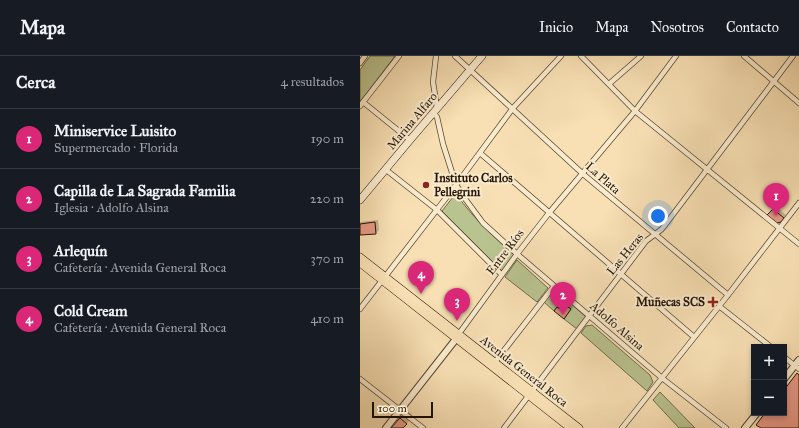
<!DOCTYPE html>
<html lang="es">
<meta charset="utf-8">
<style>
body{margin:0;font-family:"IM FELL Great Primer",serif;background:#20242c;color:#f1f3f6}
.controls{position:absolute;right:12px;bottom:12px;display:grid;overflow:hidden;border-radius:0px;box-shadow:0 2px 6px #0003}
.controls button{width:36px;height:36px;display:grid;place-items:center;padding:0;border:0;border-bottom:1px solid #363941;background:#171b24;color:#f1f3f6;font:20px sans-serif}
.scale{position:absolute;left:12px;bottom:10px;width:61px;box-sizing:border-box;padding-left:4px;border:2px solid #241506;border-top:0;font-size:11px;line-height:14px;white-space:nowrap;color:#241506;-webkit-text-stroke:3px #faebce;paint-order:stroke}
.you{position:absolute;left:298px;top:160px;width:14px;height:14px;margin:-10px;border:3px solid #fff;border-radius:50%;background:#1a73e8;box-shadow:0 0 0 6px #1a73e833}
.badge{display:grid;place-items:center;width:26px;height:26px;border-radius:50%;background:#db2777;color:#fff;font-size:13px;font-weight:700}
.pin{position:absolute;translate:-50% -33px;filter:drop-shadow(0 1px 2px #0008)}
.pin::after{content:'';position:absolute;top:21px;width:14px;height:12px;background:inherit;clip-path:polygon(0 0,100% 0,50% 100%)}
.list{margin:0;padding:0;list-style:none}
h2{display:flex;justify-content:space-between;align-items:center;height:52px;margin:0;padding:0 16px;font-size:17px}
h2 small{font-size:13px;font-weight:400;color:#9ea1a6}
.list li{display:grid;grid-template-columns:26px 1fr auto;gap:12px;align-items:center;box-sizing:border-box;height:60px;padding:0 16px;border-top:1px solid #363941}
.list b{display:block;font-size:15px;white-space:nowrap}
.list p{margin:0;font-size:13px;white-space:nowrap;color:#9ea1a6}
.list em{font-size:13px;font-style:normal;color:#9ea1a6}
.map{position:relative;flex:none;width:439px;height:372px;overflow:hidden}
header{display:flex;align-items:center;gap:24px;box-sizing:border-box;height:56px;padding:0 20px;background:#171b24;border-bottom:1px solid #363941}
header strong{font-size:19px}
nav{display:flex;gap:22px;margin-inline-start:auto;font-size:14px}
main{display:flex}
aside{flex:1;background:#171b24}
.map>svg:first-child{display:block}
</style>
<header>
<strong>Mapa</strong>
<nav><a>Inicio</a><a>Mapa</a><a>Nosotros</a><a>Contacto</a></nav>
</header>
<main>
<aside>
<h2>Cerca<small>4 resultados</small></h2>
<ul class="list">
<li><span class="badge">1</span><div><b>Miniservice Luisito</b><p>Supermercado · Florida</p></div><em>190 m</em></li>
<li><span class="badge">2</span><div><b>Capilla de La Sagrada Familia</b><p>Iglesia · Adolfo Alsina</p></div><em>220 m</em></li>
<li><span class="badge">3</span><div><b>Arlequín</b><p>Cafetería · Avenida General Roca</p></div><em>370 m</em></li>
<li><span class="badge">4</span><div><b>Cold Cream</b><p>Cafetería · Avenida General Roca</p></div><em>410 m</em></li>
</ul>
</aside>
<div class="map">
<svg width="439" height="372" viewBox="0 0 439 372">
<rect width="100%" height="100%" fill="#f8e0b4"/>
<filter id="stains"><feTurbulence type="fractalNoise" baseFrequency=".005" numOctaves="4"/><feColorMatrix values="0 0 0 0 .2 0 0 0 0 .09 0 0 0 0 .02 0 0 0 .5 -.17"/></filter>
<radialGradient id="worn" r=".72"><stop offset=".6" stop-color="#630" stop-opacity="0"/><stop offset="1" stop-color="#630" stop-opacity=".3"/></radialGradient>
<path fill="#b9c390" stroke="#6e6c4b" d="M10,0H35L0,46V14Z
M97,139C113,162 133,180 154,199L142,215L82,155L93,141Z
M157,204L188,232L177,246L145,221Z
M194,233L226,261L217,273L204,263L211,253L203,248L200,253L197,251L194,255L184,246Z
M232,269L290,319L293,326L287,335L221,277L226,270Z
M300,336L335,372H319L293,344Z"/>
<path fill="#0003" d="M416,151L426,159L420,165L408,159Z
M18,164L19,174L16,177L0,178V166Z
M206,246L213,251L206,259L196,255L200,249L203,251Z
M48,355L53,360L43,372H33Z"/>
<path fill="#e99a87" stroke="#241506" d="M413,153L424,162L421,166L417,167L407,159Z
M15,166L16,178L0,179V168Z
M203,248L211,253L204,263L194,255L197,251L200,253Z
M437,317L439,319V372H401L396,369L405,357H424V334Z
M40,362L47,368L43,372H31Z"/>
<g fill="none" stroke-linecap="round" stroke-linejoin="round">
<defs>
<path id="minor" d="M76,0L73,26L77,52
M95,0L223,118L368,239
M221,0L275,55L439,188
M384,0L439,47
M0,7L5,0
M249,28L281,0
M3,46L50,84
M0,50L39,0
M73,56L77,61L83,88L96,129L106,144L123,167L157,198L302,322L366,372
M120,97L334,281
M25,113L77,154L141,218
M359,250L411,291
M0,253L96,129L153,52L201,0
M98,279L157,198L189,157L275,55L316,0
M424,301L439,313
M135,306L194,230
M0,323L63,372
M144,372L286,185L302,173L433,0
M262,372L368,239L439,147"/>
<path id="tertiary" d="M424,323L439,304
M26,372L96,283
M385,372L397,357"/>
<path id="secondary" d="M0,144L50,84L122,0"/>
<path id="primary" d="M0,201L219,372
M0,207L210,372"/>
</defs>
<use href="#minor" stroke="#594832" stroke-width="6"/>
<use href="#tertiary" stroke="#594832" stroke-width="8"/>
<use href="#secondary" stroke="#241506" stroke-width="8"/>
<use href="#primary" stroke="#241506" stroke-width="8"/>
<use href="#minor" stroke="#faebce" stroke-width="4.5"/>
<use href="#tertiary" stroke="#faebce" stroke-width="6"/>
<use href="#secondary" stroke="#faebce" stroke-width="7"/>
<use href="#primary" stroke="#f8e0b4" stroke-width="7"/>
</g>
<g fill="#8f2418" stroke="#faebce" stroke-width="1.5">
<circle cx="66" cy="129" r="4"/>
<path d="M351 240h4v4h4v4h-4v4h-4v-4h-4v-4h4z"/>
</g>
<g text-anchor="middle" stroke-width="4" stroke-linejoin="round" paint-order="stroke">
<g font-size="12" fill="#241506" stroke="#faebce">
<text transform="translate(52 65) rotate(-50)" y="4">Marina Alfaro</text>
<text transform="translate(243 122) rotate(41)" y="4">La Plata</text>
<text transform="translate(145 196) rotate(-53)" y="4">Entre Ríos</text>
<text transform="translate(265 198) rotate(-51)" y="4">Las Heras</text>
<text transform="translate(257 270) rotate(41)" y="4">Adolfo Alsina</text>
<text transform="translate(164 315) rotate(38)" y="4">Avenida General Roca</text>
</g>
<g font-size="12" font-weight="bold" fill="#241506" stroke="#faebce" text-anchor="start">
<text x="74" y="126">Instituto Carlos<tspan x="74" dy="14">Pellegrini</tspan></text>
<text x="345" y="250" text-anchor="end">Muñecas SCS</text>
</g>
</g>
<rect width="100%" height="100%" filter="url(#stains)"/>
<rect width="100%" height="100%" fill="url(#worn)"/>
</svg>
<div class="controls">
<button>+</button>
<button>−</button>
</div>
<div class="scale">100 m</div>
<div class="you"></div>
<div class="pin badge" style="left:416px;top:160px">1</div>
<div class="pin badge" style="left:203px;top:259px">2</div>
<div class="pin badge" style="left:97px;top:265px">3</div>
<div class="pin badge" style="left:61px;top:238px">4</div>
</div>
</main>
